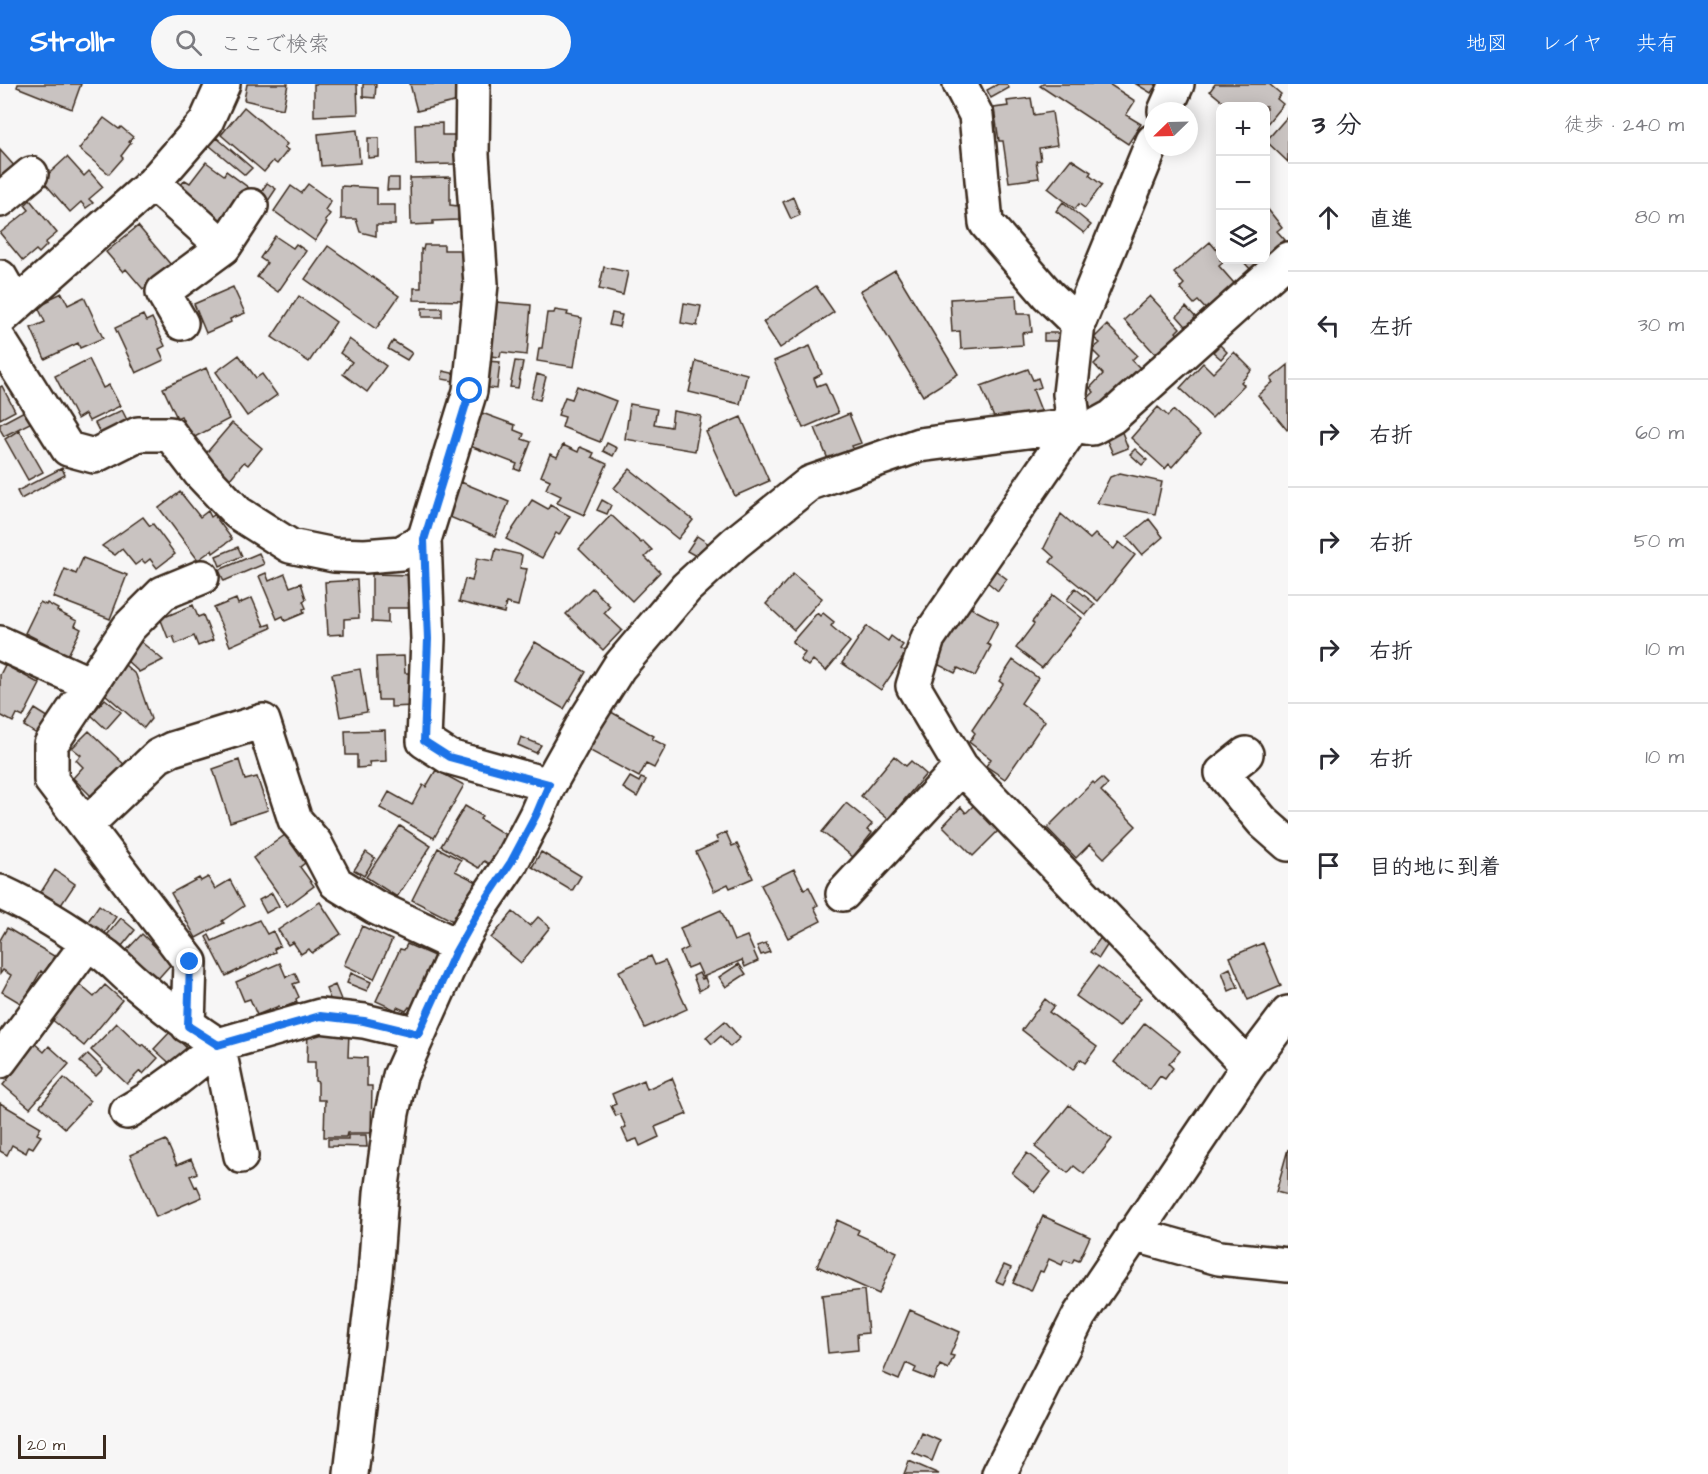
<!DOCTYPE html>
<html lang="ja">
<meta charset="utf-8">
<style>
body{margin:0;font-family:"Architects Daughter","Klee One",sans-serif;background:#f7f7f7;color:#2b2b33}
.controls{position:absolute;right:18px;top:18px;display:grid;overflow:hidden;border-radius:12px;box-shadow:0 3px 15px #0003}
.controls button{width:54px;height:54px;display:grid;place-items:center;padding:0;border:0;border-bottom:2px solid #e1e1e2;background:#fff;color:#2b2b33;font:30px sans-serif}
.compass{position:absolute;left:1144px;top:18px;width:54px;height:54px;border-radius:50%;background:#fff;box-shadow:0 3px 15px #0003;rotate:247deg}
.scale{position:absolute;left:18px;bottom:15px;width:88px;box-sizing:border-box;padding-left:6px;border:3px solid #3b2a1e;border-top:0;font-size:16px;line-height:21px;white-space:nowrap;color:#3b2a1e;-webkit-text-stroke:4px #fff;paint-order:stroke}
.stop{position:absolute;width:18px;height:18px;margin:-14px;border:4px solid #1a73e8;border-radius:50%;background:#fff}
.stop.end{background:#1a73e8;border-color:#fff;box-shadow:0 2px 6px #0008}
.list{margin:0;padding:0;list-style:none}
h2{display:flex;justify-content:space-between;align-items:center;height:78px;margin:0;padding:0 24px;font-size:26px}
h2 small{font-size:20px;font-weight:400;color:#7c7c81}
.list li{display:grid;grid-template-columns:39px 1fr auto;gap:18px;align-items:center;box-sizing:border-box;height:108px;padding:0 24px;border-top:2px solid #e1e1e2}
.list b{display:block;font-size:22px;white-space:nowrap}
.list em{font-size:20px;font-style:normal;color:#7c7c81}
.icon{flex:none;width:33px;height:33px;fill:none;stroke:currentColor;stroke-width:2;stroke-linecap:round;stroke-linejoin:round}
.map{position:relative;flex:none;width:1288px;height:1390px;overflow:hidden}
header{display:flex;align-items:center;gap:36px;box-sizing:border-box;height:84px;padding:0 30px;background:#1a73e8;color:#fff}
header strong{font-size:28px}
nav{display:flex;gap:33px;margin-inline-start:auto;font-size:21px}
.search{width:420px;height:54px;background:#f7f7f7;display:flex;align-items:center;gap:15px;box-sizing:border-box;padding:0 21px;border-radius:33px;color:#7c7c81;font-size:22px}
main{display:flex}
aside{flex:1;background:#fff}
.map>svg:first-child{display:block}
</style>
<header>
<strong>Strollr</strong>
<div class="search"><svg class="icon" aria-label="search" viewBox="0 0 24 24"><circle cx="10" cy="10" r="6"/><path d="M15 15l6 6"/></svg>ここで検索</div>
<nav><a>地図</a><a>レイヤ</a><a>共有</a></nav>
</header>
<main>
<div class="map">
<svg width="1288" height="1390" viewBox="0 0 1288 1390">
<rect width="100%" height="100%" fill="#f7f6f6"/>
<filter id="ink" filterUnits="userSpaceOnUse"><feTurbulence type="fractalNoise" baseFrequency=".0167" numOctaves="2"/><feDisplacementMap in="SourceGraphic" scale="12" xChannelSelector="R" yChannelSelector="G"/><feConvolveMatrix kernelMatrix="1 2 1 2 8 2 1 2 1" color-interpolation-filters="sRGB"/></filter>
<g filter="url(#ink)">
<path fill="#c9c3c1" stroke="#3b2a1e" stroke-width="1.5" d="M18,0H81L72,25L17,3Z
M247,0H288L283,25L244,16Z
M314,0H357L358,30L314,32Z
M363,0H376L375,14L363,13Z
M410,0H454L458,17L417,27Z
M998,0H1007L1009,4L991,14L987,6Z
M1043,0H1109L1135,17L1126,31L1141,40L1128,60L1040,2Z
M1136,0H1157L1151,9Z
M1215,0H1269L1281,10L1277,15L1283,20L1266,41V22H1226L1227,21L1210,7Z
M1031,14L1034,31L1052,28L1057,61L1039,64L1041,76L1036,77L1039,94L1009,98L1003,57H999L994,24L1008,22L1007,17Z
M244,23L287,60L284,64L288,66L277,80L273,77L264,88L221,51Z
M1288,32V78L1266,57Z
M104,34L119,45L121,43L133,53L129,58L131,59L121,72L123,74L109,90L79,65Z
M442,39V51H455V80L416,81L415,40Z
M357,46L360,79L321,82L318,50Z
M217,54L252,84L245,91L210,62Z
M368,54H379V73L368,74Z
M0,66L17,85L0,100Z
M67,73L84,92L89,87L103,103L89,115L93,119L86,124L81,118L70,128L42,96Z
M1071,75L1091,88L1089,91L1102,101L1085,124L1079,120L1075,125L1048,104Z
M206,78L224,91L226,87L249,104L224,139L180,107V102L185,96L190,99Z
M450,93V121L458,122V136L433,137V140L411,141L410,94Z
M388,94H399V106H387Z
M267,99L276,105L264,123L255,117Z
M308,100L331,117L325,126L330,130L325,137L327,139L315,157L274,127L291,102L301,109Z
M341,102L377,104V121H395V141H376V152L360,148L356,135H341Z
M793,113L800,131L791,135L783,118Z
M30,116L57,149L45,159L47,161L39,169L36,166L23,177L0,149L29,126L25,121Z
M1063,118L1091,141L1084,149L1056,127Z
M1266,123L1282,143L1277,147L1285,156L1266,173Z
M138,142L171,181L143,205L126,185L123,188L106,168Z
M275,152L293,164L296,160L306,167L278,208L257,193L267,179L260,174Z
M1210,158L1220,170V176H1226L1219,182L1240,206L1211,231L1198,217L1194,220L1180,204L1184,200L1174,189Z
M424,161H444V166H464L463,217L414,216V204H421V165L423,166Z
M328,162L399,212L376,245L305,195Z
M1242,176H1263L1251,186Z
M604,183L628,188L623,211L599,205Z
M895,186L958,290L923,312L860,207Z
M816,202L834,228L780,264L763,238Z
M233,203L245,229L230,235L231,238L206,249L194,220Z
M62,209L68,221L84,213L103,254L80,264L78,259L45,275L31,244L45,238L38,223L50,217L49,215Z
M1016,211L1017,230H1030L1032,248L1022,249L1023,261L961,265L960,247L952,248L950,215Z
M299,212L336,238L309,278L272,253Z
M1150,212L1180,244L1176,248L1181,254L1159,274L1124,236Z
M496,218L531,221L527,271L501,268L500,273L490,272Z
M684,219L701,222L697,242L681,239Z
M1186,223L1202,240L1192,249L1177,232Z
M422,224H442V233H422Z
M555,226L568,228L567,231L582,234L574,283L537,277L539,264H542L547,229H554Z
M612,229L622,231L619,243L609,241Z
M143,231L146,237L152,234L165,262L159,265L164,276L136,289L115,244Z
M1107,241L1137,271L1132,276L1146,290L1098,329L1085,317L1094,308L1090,304L1103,290L1094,280L1100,274L1092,266L1100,259L1094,254Z
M1044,249H1060V257H1044Z
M349,255L386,282L367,308L343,290L352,278L340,269Z
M393,257L412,269L407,276L388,265Z
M1220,261L1227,268L1221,275L1213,268Z
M810,262L822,290L814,294L817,302L825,299L838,329L803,344L774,277Z
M1234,268L1252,286L1241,298L1244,301L1212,334L1180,304L1203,279L1213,289Z
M239,271L256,294L262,290L277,311L247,332L216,288Z
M89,275L103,304L109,301L120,322L89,337L85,330L77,335L55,292Z
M485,277L500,278L497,305L482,303Z
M515,277L523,278L518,304L510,303Z
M696,277L747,290L740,320L689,308Z
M1288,281V345L1287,346L1258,311L1273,298L1271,295Z
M206,284L229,335L189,356L183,343L186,342L181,332L177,334L163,304Z
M1028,285L1033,296L1038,294L1041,303L1033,306L1042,329L1010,338L1007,331L995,336L981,302Z
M443,287L461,291L459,298L442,295Z
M537,290L546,293L540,316L531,314Z
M2,302L15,327L0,335V303Z
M577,302L616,317L600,358L562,343L565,333L558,331L565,313L572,315Z
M630,320L657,325L654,340L671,343L673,327L701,332L695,367L625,355Z
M1158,323L1168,332L1173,326L1200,351L1172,383L1169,380L1165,385L1131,354Z
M28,325L34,337L4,352L0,345V340Z
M122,326L128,338L101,351L95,339Z
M482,329L515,341L514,346L524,350L522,355L531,358L520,387L515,385L517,380L470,362Z
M849,330L861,359L852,362L855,369L830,380L815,344Z
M741,333L769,397L735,412L706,348Z
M232,339L262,364L248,381L244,378L230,395L203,373Z
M1120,343L1128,364L1113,370L1104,350Z
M19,346L43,388L28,396L5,355Z
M607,359L617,364L613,372L603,367Z
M563,361L578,368L580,363L594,369L592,373L607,380L584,431L557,419L561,412L546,405L550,396L541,392L550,370L557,373Z
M1135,365L1147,376L1142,381L1130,370Z
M62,384L65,391L21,415L17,407Z
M630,385L693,436L678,455L614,404Z
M1120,389L1162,398L1155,430L1097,419L1110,393Z
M461,398L509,418L495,452L445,431L450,425Z
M180,408L200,433L208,427L211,433L214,431L232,455L213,469L212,466L198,476L159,424Z
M532,416L548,425L550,421L570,432L559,451L556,449L542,474L506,455Z
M602,416L611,421L607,430L597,426Z
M1061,430L1090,455L1095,450L1114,465L1119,458L1135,471L1098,517L1050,478L1054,473L1044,464Z
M611,431L641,459L643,457L652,466L645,473L660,488L632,517L579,465Z
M143,433L150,442L153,440L175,470L157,484L150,475L145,479L142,476L135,481L122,465L115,471L102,462Z
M1149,435L1163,453L1142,471L1127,453Z
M697,452L712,462L703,476L687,467Z
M238,463L242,472L220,482L216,472Z
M496,465L522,471L520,484L527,485L518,522L506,519L504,529L459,518L465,495L472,497L477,474L493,477Z
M259,469L264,480L224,497L219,486Z
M83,474L127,491L110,535L53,513L65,485L76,490Z
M995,486L1007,495L998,507L986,497Z
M266,489L269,497L285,490L290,503L301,499L306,515L303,517L306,524L303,525L304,529L285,537L283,532L277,535L259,492Z
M372,490L410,491V524H388V539L372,538Z
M793,490L822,514L794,546L766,520Z
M357,496L359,534L344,535V550L328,551L325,498Z
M592,504L610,522L604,529L622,546L603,566L566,530Z
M1075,504L1095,520L1086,531L1067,516Z
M1053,511L1082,534L1042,584L1016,564L1034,540L1032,538Z
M252,514L264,542L270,540L271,544L230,562L214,524L236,515L238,520Z
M40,518L46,521L47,519L58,525L57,527L77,537L75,542L81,545L68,571L25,549Z
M193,521L198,533L203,531L213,556L198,562L194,552L176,560L173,552L168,554L159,531L165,529L167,532Z
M965,521L998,538L987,560L991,562L975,592L958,584L955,589L935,579Z
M817,529L820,532L823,529L834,538L831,542L850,558L826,587L813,576L808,582L800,576L805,569L792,558Z
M867,542L888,557L891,552L903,561L900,565L906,569L881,606L842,579Z
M140,557L163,576L139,588L125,575Z
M535,558L586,588L564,625L513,595Z
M404,572L405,589H412L413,622L391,623V616H378L376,573Z
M1013,576L1038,594L1021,619L1045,637L1005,695L986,682L991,675L969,658L975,649L972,646L1003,600L999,597Z
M124,580L136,591L151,635L144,644L105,610Z
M5,581L40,600L23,633L17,630L13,638L0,631V591Z
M360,585L367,628L340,633L332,590Z
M105,615L121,628L106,645L91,631Z
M604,624L654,652L652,655L666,662L654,684L646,680L639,693L583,663Z
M35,625L51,635L40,652L24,642Z
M385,646L386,677L369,678L370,683L357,684V671H346L345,647Z
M89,647L129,685L97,718L73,694L83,683L76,676L81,671L72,664Z
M521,653L541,661L536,669L518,661Z
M894,672L906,682L911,677L926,690L888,735L861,712Z
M239,676L245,696L257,693L268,726L230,738L213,685Z
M436,686L464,701L434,754L380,724L389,708L412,721L423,701L426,703Z
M630,693L639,698L641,694L646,696L637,713L623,704Z
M1102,694L1108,700L1101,707L1136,742L1104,774L1090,760L1076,774L1047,744L1093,698L1095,700Z
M846,719L872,740L867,746L872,749L853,773L822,748Z
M975,720L1000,745L973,772L943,742L961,723L966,729Z
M465,722L482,732L480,735L509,753L492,782L484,777L479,784L441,762Z
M400,742L431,762L397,813L366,793Z
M726,748L732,762L737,760L753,794L730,804L728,800L714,807L696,768L718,758L716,753Z
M285,751L305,779L300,783L314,802L287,822L253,774Z
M438,764L461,776L455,787L481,800L471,820L463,816L453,837L412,816Z
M366,768L375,774L364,792L354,786Z
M541,768L581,792L572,807L532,783Z
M794,785L804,805L809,803L818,821L814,823L821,837L788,854L761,801Z
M55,786L75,800L61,821L41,808Z
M208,793L215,805L230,796L244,822L222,837L224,839L196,854L171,809L199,794L201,797Z
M272,809L279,822L266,829L259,816Z
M320,818L341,850L312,869L309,865L301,870L293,858L288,861L278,846Z
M99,821L116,833L103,852L86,840Z
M721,826L734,857L747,852L758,877L745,883L742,876L703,893L697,880L687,884L680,868L688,864L680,844Z
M513,828L530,842L538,833L550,843L521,879L491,854Z
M121,834L135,846L122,862L107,851Z
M259,836L267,850L273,847L280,862L274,865L275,868L226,892L206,853L209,851L212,857Z
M362,842L392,856L374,895L344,881Z
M7,844L54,872L44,890L41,887L22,920L2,908L11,891L3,886L0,890V856Z
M142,850L172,879L155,898L124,869Z
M1102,852L1110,857L1099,874L1090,868Z
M766,859L770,868L761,871L757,862Z
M1263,859L1281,902L1248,916L1230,873Z
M407,860L434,872L427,889L432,892L416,927L409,923L406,927L397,923L396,926L376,917L400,865L404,866Z
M651,872L655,881L665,877L687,925L645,944L619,887Z
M280,879L286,893L295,889L299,898L293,900L299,913L296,915L297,918L280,925L279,922L257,931L250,915L244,917L236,898Z
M739,880L746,890L726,903L719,893Z
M1098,882L1141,914L1119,943L1076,912Z
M1230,884L1238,903L1229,907L1222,888Z
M351,889L371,898L367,907L347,899Z
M699,889L702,895L705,894L708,902L699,907L693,892Z
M80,901L94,913L105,901L122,916L84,962L50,934L69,910L71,912Z
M335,901L342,918L333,922L326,905Z
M1045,915L1054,922L1049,928L1097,963L1085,979L1080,975L1073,986L1022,946Z
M725,937L740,954L730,963L721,952L712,960L706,953Z
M117,939L141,962L143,960L158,974L143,990L140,987L127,1000L91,966Z
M1145,939L1180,967L1169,980L1173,984L1165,995L1160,992L1150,1006L1114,978Z
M308,946L349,948L348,973L367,974V1002H372L371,1049H347L346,1053H324L325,1016H318V998L315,997V978H307Z
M170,948L191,968L175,984L154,965Z
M33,958L44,968L49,962L69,980L30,1024L3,1001L16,985L12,982Z
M88,970L103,985L96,992L80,978Z
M64,994L90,1017L65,1044L40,1022Z
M672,994L687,1030L655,1043L659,1053L640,1062L637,1055L628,1058L622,1045L626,1043L620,1030L616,1032L611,1022L616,1020L612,1010L644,996L647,1005Z
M0,1019L41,1043L37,1050L41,1052L33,1064L29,1062L26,1069L12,1061L7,1071L0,1067Z
M1069,1021L1112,1055L1084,1090L1074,1082L1068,1089L1035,1063Z
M348,1051H366L367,1063L328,1062V1055H348Z
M166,1056L177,1081L191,1075L197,1089L190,1092L195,1103L197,1102L202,1113L156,1133L130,1071Z
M1288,1065V1111L1276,1108Z
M1027,1069L1051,1088L1035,1108L1012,1089Z
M1043,1132L1090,1153L1079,1177L1074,1175L1072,1179L1064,1176L1062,1181L1049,1175L1043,1188L1040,1187L1031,1207L1013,1199Z
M837,1136L859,1146L857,1150L897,1168L879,1210L817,1182Z
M1004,1181L1011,1184L1003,1200L996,1197Z
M864,1206L868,1249L857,1250L858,1266L828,1269L822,1211Z
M910,1226L960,1248L950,1271L954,1272L948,1285L940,1281L934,1296L914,1288L916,1284L906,1279L899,1296L883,1289Z
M922,1349L940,1357L932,1377L913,1369Z
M909,1377L939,1390H904Z"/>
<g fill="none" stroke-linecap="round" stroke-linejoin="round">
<defs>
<path id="minor" d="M473,0L472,71L481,200L470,307L424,456L428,555L424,657L449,673L549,701
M960,0L976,31L986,139L1048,211L1078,240
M1165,27L1177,0
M1153,57L1078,240L1070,310L1074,341L928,554L913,602L961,683L1248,982
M153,99L224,163
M0,116L31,90
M0,193L16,221
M0,235L153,99L206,38L223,0
M181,239L163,208L224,163L251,122
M0,257L68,365L94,372L138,350H170L200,389L238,429L290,462L334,471L365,472L401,469L424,456
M0,559L90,600
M1246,670L1222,689L1263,738L1288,760
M86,741L158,672L172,665L263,637L295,736L315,759L336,799L375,823L458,862
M0,808C37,825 73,848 106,872C117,881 126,891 137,900C163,922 189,942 218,961L320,932L364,937L418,950
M843,810L961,683
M188,942L190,878L51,696V660L129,543L163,509L202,493
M0,977L88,859
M127,1028C163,1007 187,988 218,961L241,1072
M1133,1150L1219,1174L1288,1181
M351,1390L375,1190L381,1109L392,1029L400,992L455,869L481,823L511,779L536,731L549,701L585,637L619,583L686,504L735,459L810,399L919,361L1074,341L1092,344L1112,333L1288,175
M999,1390L1079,1232L1248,982L1288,929"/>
</defs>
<use href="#minor" stroke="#3b2a1e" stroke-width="38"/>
<use href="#minor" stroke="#fff" stroke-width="33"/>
</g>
</g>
<g fill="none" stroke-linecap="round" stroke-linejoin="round" filter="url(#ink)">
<path stroke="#1a73e8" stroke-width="8" d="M190,878L188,942L218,961L320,932L364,937L418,950L455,869L481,823L511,778L536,731L549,700L449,673L424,657L428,555L424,456L470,307"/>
</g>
</svg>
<div class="controls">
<button>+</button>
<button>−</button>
<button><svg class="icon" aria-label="layers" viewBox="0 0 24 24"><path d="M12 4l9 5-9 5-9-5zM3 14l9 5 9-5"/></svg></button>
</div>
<svg class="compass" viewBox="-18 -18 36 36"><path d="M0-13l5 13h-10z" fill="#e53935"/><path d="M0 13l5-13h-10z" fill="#7c7c81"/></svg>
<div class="scale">20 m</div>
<div class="stop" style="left:470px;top:307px"></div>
<div class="stop end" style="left:190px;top:878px"></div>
</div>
<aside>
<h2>3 分<small>徒歩 · 240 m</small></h2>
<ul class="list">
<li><svg class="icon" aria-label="ahead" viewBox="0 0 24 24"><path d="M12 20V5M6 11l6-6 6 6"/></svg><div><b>直進</b></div><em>80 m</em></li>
<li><svg class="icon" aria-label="left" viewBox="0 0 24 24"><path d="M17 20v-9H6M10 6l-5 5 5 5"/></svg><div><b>左折</b></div><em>30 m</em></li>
<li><svg class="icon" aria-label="right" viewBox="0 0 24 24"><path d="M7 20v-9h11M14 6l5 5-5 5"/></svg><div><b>右折</b></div><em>60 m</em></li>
<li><svg class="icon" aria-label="right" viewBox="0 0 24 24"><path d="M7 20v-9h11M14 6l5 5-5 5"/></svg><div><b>右折</b></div><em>50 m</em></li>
<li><svg class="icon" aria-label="right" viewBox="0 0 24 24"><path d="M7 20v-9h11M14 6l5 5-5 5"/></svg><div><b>右折</b></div><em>10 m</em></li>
<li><svg class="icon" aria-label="right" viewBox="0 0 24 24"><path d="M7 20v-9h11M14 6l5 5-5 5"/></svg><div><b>右折</b></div><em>10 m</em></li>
<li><svg class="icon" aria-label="arrive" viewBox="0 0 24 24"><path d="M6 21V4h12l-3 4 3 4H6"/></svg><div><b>目的地に到着</b></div></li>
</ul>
</aside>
</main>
